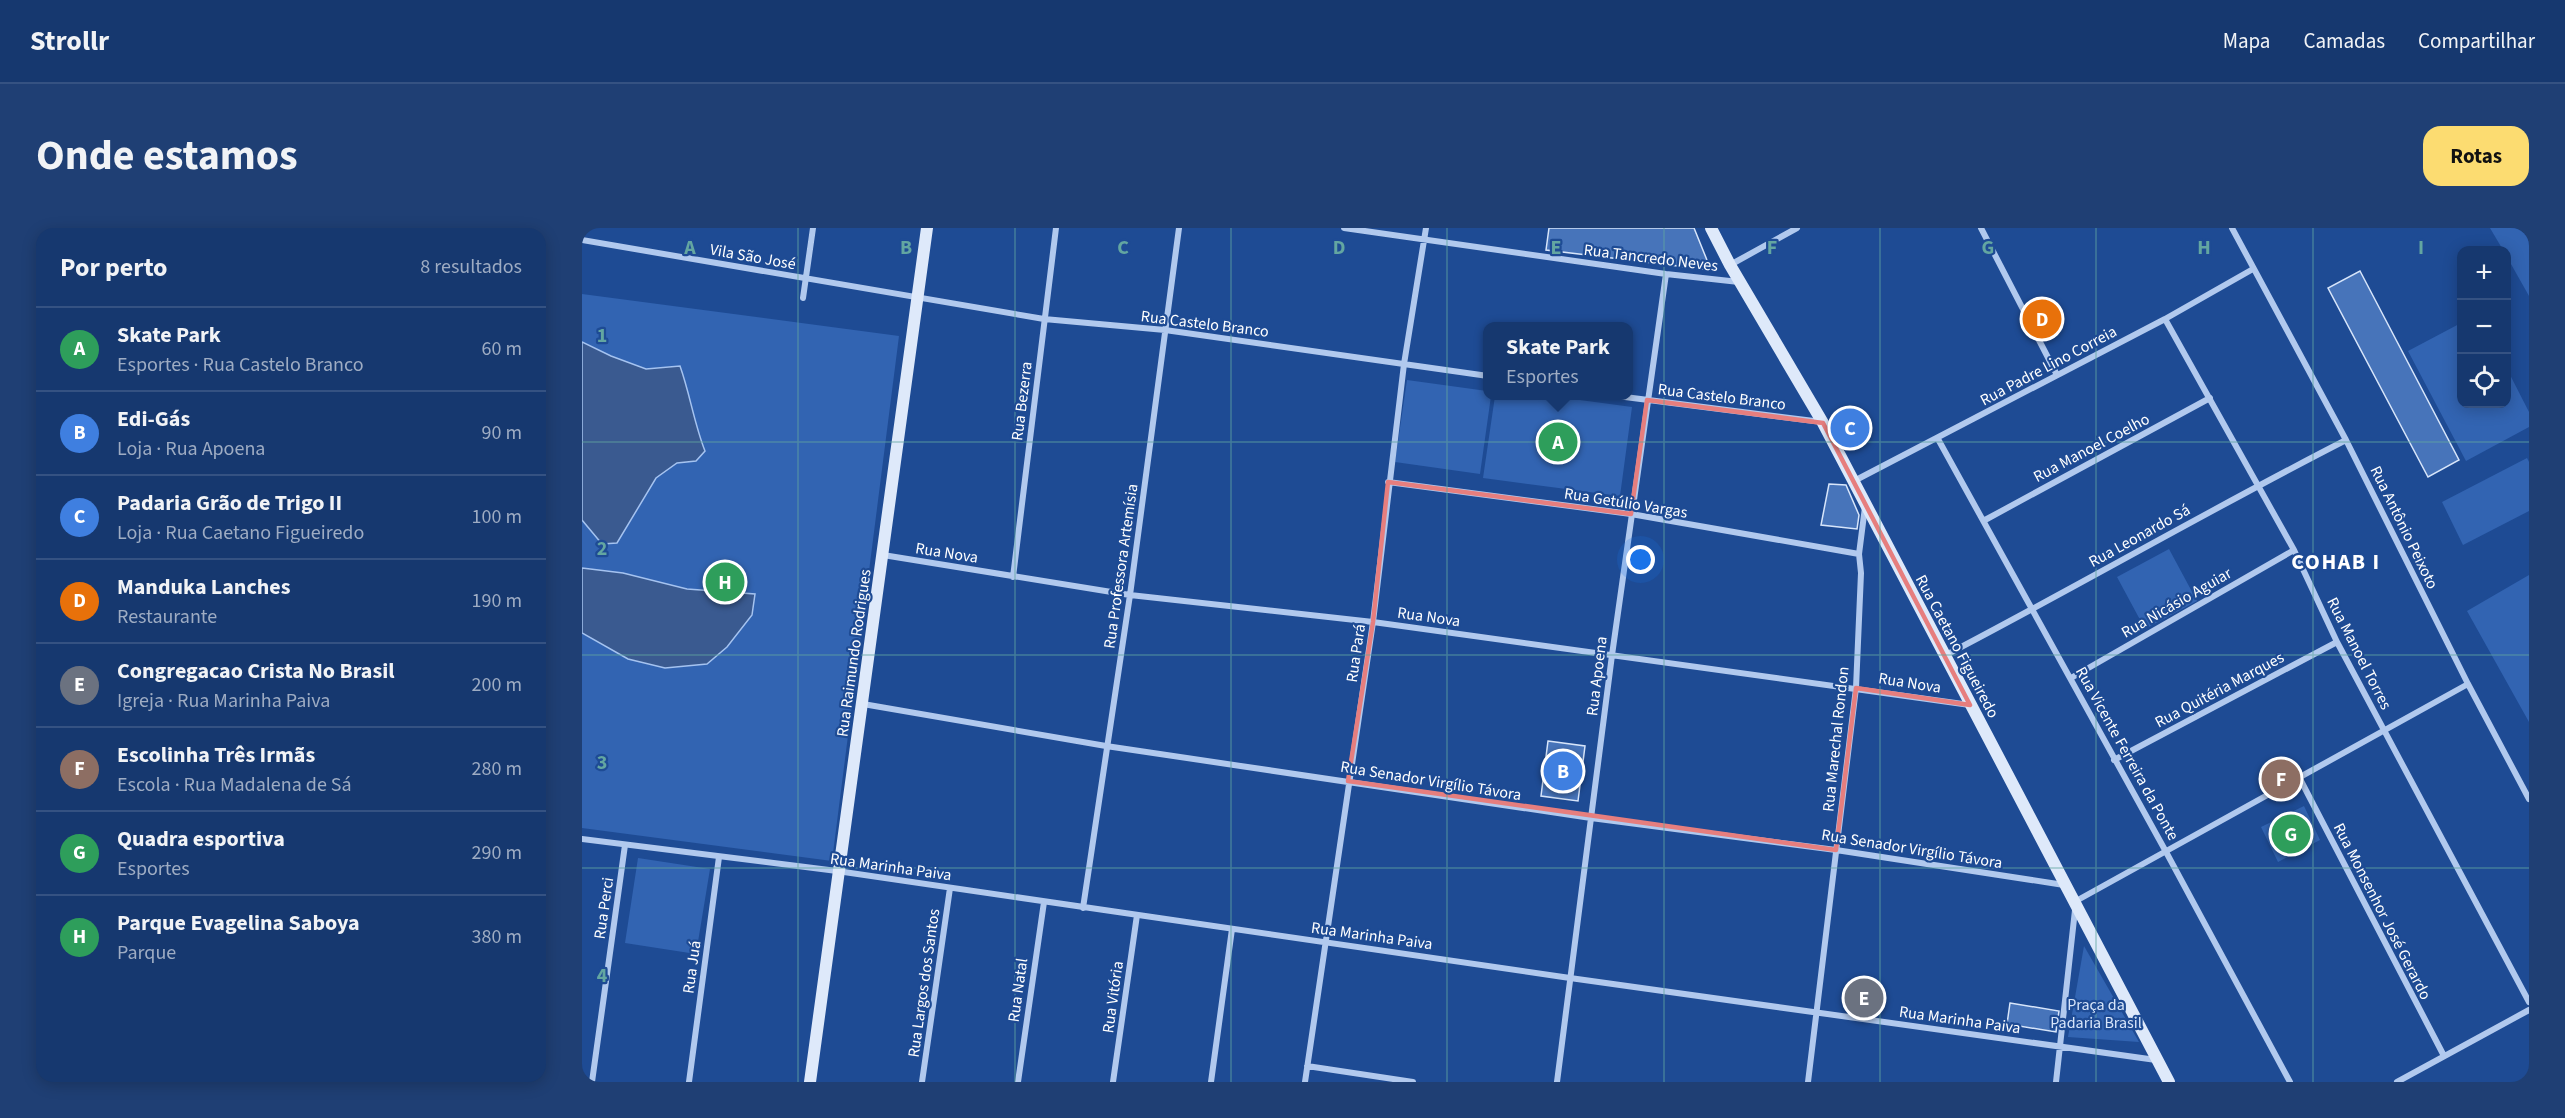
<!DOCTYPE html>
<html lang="pt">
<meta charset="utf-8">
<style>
body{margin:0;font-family:"Source Sans 3",sans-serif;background:#1f3f74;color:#f1f3f6}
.controls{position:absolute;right:18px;top:18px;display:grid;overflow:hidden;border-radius:12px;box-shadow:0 3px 15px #0003}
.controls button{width:54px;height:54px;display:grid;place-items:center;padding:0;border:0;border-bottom:2px solid #355282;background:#16386f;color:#f1f3f6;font:30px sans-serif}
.you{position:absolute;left:1059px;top:332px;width:21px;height:21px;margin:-15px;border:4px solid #fff;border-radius:50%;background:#1a73e8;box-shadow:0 0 0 9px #1a73e833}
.badge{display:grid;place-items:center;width:39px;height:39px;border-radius:50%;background:#fcdc71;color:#fff;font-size:20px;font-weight:700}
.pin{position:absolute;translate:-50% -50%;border:3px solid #fff;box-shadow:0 2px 6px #0006}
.popup{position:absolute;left:901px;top:94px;width:150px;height:78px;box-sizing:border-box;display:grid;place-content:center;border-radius:12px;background:#16386f;filter:drop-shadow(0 2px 4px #0005);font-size:20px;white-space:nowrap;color:#9eacc3}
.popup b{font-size:22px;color:#f1f3f6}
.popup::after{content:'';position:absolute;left:50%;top:100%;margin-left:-12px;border:12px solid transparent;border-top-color:#16386f}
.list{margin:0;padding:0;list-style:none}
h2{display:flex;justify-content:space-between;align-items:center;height:78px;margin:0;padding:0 24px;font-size:26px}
h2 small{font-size:20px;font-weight:400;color:#9eacc3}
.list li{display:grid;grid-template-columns:39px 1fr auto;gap:18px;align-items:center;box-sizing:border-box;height:84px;padding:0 24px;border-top:2px solid #355282}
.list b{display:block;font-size:22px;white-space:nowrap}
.list p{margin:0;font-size:20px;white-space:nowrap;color:#9eacc3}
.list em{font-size:20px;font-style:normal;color:#9eacc3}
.icon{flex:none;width:33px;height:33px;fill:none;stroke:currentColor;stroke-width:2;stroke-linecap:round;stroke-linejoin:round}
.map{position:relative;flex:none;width:1947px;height:854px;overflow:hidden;border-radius:18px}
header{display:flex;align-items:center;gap:36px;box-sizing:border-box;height:84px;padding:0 30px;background:#16386f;border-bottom:2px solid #355282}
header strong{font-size:28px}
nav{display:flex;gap:33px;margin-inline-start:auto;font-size:21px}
.intro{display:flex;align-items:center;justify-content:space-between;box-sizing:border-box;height:144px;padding:0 36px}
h1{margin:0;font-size:42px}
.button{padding:15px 27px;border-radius:18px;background:#fcdc71;color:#111;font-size:21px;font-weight:700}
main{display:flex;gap:36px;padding:0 36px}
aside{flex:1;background:#16386f;border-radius:18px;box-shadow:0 3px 15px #0003}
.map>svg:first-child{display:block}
</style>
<header>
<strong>Strollr</strong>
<nav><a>Mapa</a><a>Camadas</a><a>Compartilhar</a></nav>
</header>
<div class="intro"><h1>Onde estamos</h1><a class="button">Rotas</a></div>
<main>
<aside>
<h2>Por perto<small>8 resultados</small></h2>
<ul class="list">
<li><span class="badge" style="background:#2e9e5b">A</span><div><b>Skate Park</b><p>Esportes · Rua Castelo Branco</p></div><em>60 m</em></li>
<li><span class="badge" style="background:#3f7fe0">B</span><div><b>Edi-Gás</b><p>Loja · Rua Apoena</p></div><em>90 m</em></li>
<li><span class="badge" style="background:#3f7fe0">C</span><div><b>Padaria Grão de Trigo II</b><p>Loja · Rua Caetano Figueiredo</p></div><em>100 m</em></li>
<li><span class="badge" style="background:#e8710a">D</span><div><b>Manduka Lanches</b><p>Restaurante</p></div><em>190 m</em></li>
<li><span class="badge" style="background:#6b7280">E</span><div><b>Congregacao Crista No Brasil</b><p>Igreja · Rua Marinha Paiva</p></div><em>200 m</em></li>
<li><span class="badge" style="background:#8d6e63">F</span><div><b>Escolinha Três Irmãs</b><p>Escola · Rua Madalena de Sá</p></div><em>280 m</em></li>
<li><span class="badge" style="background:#2e9e5b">G</span><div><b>Quadra esportiva</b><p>Esportes</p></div><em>290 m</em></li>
<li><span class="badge" style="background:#2e9e5b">H</span><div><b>Parque Evagelina Saboya</b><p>Parque</p></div><em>380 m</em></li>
</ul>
</aside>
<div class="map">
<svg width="1947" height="854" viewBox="0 0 1947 854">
<rect width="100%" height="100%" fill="#1e4b94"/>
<path fill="#3264b2" d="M1908,0H1947V68L1925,29L1924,22H1921Z
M0,66L317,108L250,633L0,600Z
M1879,95L1880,176H1924L1925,141L1947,184V199L1884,233L1826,123Z
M825,152L905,163L906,168H909L898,246L813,234Z
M913,168H968L1050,179L1038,268L901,250Z
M1945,230L1947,234V283L1881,317L1860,274Z
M1587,321L1615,373L1563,401L1535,349Z
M1947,347V494L1885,383Z
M1722,578L1738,612L1696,634L1679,599Z
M56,630L128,641L114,726L43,715Z
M1502,718L1557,814L1486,809Z"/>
<path fill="#3a5a90" stroke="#a5c3f0" stroke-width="1.5" d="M0,114L29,128L64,141L98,138C108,166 112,195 123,223L114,233L95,235L74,250L35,315L20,316L0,292Z
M0,340L41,345L105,361L173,366L170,387L145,419L125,436L83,440L46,431L0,405Z"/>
<path fill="#4774ba" stroke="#d7e5fa" stroke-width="1.5" d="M967,0H1112L1129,42L964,22Z
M1778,43L1877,232L1846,249L1746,60Z
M1247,256L1264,257L1277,287L1275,301L1239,297Z
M966,513L1003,518L996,573L959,568Z
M1428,775L1477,783L1474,804L1425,796Z"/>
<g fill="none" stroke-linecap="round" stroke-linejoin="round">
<path stroke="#b1c9ee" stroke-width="6" d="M762,0L1084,46L1157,54
M1399,0L1475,147
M1650,0L1764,212L1886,456L1947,571
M0,12L462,91L583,102L906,148
M1148,37L1215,0
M221,70L231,0
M1583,91L1712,322L1755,414L1947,774
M1035,168L1240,194
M1356,211L1583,622L1708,854
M1272,253L1583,91L1671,41
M806,254L1049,286L1277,326
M1403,292L1628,170
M301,327L548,367L791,394L1388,477
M431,349L474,0
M1364,427C1498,357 1629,281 1764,212
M1489,450L1712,322
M281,476L524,518L1009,590L1254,622L1482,657
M1532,532L1755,414
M1717,549L1862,828
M0,611L255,643L988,750L1574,832
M501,680L548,367L597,0
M725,838L831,854
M10,854L43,617
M107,854L137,629
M340,854L368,660
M436,854L462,674
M531,854L555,687
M629,854L650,701
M723,854L791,394L822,136L844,0
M975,854L1030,427L1084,46
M1226,854L1274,460L1279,345L1277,326L1283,279
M1474,854L1494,673L1886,456
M1815,854L1947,782"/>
<path stroke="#dee9fa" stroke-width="12" d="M1129,0L1148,37L1241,195L1587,854
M228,854L345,0"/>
</g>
<path fill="none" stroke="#e67e7e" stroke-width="4.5" stroke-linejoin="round" d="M1065,172L1241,195L1388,477L1274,460L1254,622L766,553L791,394L806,254L1049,286Z"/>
<path fill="none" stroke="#63a6a1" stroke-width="1.5" stroke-opacity="0.55" d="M216,0V854M433,0V854M649,0V854M865,0V854M1082,0V854M1298,0V854M1514,0V854M1731,0V854M0,214H1947M0,427H1947M0,640H1947"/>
<g text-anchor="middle" stroke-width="4.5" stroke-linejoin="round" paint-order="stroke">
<g font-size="16" fill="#fff" stroke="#1e4b94">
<text transform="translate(171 28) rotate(10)" y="6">Vila São José</text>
<text transform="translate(1069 29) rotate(7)" y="6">Rua Tancredo Neves</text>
<text transform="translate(623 95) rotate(7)" y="6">Rua Castelo Branco</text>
<text transform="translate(1466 137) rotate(-28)" y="6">Rua Padre Lino Correia</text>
<text transform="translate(1140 168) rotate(7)" y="6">Rua Castelo Branco</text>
<text transform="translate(439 173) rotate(-83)" y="6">Rua Bezerra</text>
<text transform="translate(1509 219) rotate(-28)" y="6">Rua Manoel Coelho</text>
<text transform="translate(1044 274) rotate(9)" y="6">Rua Getúlio Vargas</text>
<text transform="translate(1823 299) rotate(64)" y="6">Rua Antônio Peixoto</text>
<text transform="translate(1557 307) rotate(-29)" y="6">Rua Leonardo Sá</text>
<text transform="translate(365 324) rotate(9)" y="6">Rua Nova</text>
<text transform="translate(538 338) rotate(-82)" y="6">Rua Professora Artemísia</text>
<text transform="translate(1594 374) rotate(-30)" y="6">Rua Nicásio Aguiar</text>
<text transform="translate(847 388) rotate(8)" y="6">Rua Nova</text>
<text transform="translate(1376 418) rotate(62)" y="6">Rua Caetano Figueiredo</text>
<text transform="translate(271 425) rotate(-82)" y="6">Rua Raimundo Rodrigues</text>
<text transform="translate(773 425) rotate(-82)" y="6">Rua Pará</text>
<text transform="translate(1778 425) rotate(63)" y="6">Rua Manoel Torres</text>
<text transform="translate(1014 448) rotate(-83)" y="6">Rua Apoena</text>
<text transform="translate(1328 454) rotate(9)" y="6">Rua Nova</text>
<text transform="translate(1637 461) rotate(-28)" y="6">Rua Quitéria Marques</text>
<text transform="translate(1253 511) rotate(-84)" y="6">Rua Marechal Rondon</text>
<text transform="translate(1546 525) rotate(61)" y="6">Rua Vicente Ferreira da Ponte</text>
<text transform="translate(849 552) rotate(9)" y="6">Rua Senador Virgílio Távora</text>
<text transform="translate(1330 620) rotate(9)" y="6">Rua Senador Virgílio Távora</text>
<text transform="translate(309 638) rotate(8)" y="6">Rua Marinha Paiva</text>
<text transform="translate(21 680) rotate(-82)" y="6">Rua Perci</text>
<text transform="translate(1801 683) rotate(63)" y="6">Rua Monsenhor José Gerardo</text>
<text transform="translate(790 707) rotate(8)" y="6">Rua Marinha Paiva</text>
<text transform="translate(109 739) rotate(-82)" y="6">Rua Juá</text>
<text transform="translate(341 755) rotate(-82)" y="6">Rua Largos dos Santos</text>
<text transform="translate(435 762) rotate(-82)" y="6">Rua Natal</text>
<text transform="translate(530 769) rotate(-82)" y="6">Rua Vitória</text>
<text transform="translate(1378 791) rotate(8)" y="6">Rua Marinha Paiva</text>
</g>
<g font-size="16" fill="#d7e5fa" stroke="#1e4b94">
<text x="1514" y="782">Praça da<tspan x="1514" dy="18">Padaria Brasil</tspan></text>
</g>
<g font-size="22" font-weight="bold" letter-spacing="1.5" fill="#fff" stroke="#1e4b94">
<text x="1754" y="341">COHAB I</text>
</g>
</g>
<g font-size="20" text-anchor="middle" font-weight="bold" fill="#63a6a1" stroke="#1e4b94" stroke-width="4.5" stroke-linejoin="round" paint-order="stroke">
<text x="108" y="26">A</text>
<text x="324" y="26">B</text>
<text x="541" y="26">C</text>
<text x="757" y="26">D</text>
<text x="974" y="26">E</text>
<text x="1190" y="26">F</text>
<text x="1406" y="26">G</text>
<text x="1622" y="26">H</text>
<text x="1839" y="26">I</text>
<text x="20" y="114">1</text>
<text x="20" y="327">2</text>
<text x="20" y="541">3</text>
<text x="20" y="754">4</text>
</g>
</svg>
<div class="controls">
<button>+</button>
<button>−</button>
<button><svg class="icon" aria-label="locate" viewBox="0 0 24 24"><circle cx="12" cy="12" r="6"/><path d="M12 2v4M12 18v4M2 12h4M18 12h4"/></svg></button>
</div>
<div class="you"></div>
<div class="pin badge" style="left:976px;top:214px;background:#2e9e5b">A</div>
<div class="popup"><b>Skate Park</b>Esportes</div>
<div class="pin badge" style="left:981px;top:543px;background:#3f7fe0">B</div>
<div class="pin badge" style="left:1268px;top:200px;background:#3f7fe0">C</div>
<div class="pin badge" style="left:1460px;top:91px;background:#e8710a">D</div>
<div class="pin badge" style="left:1282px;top:770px;background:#6b7280">E</div>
<div class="pin badge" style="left:1699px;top:551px;background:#8d6e63">F</div>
<div class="pin badge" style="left:1709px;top:606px;background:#2e9e5b">G</div>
<div class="pin badge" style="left:143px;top:354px;background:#2e9e5b">H</div>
</div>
</main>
